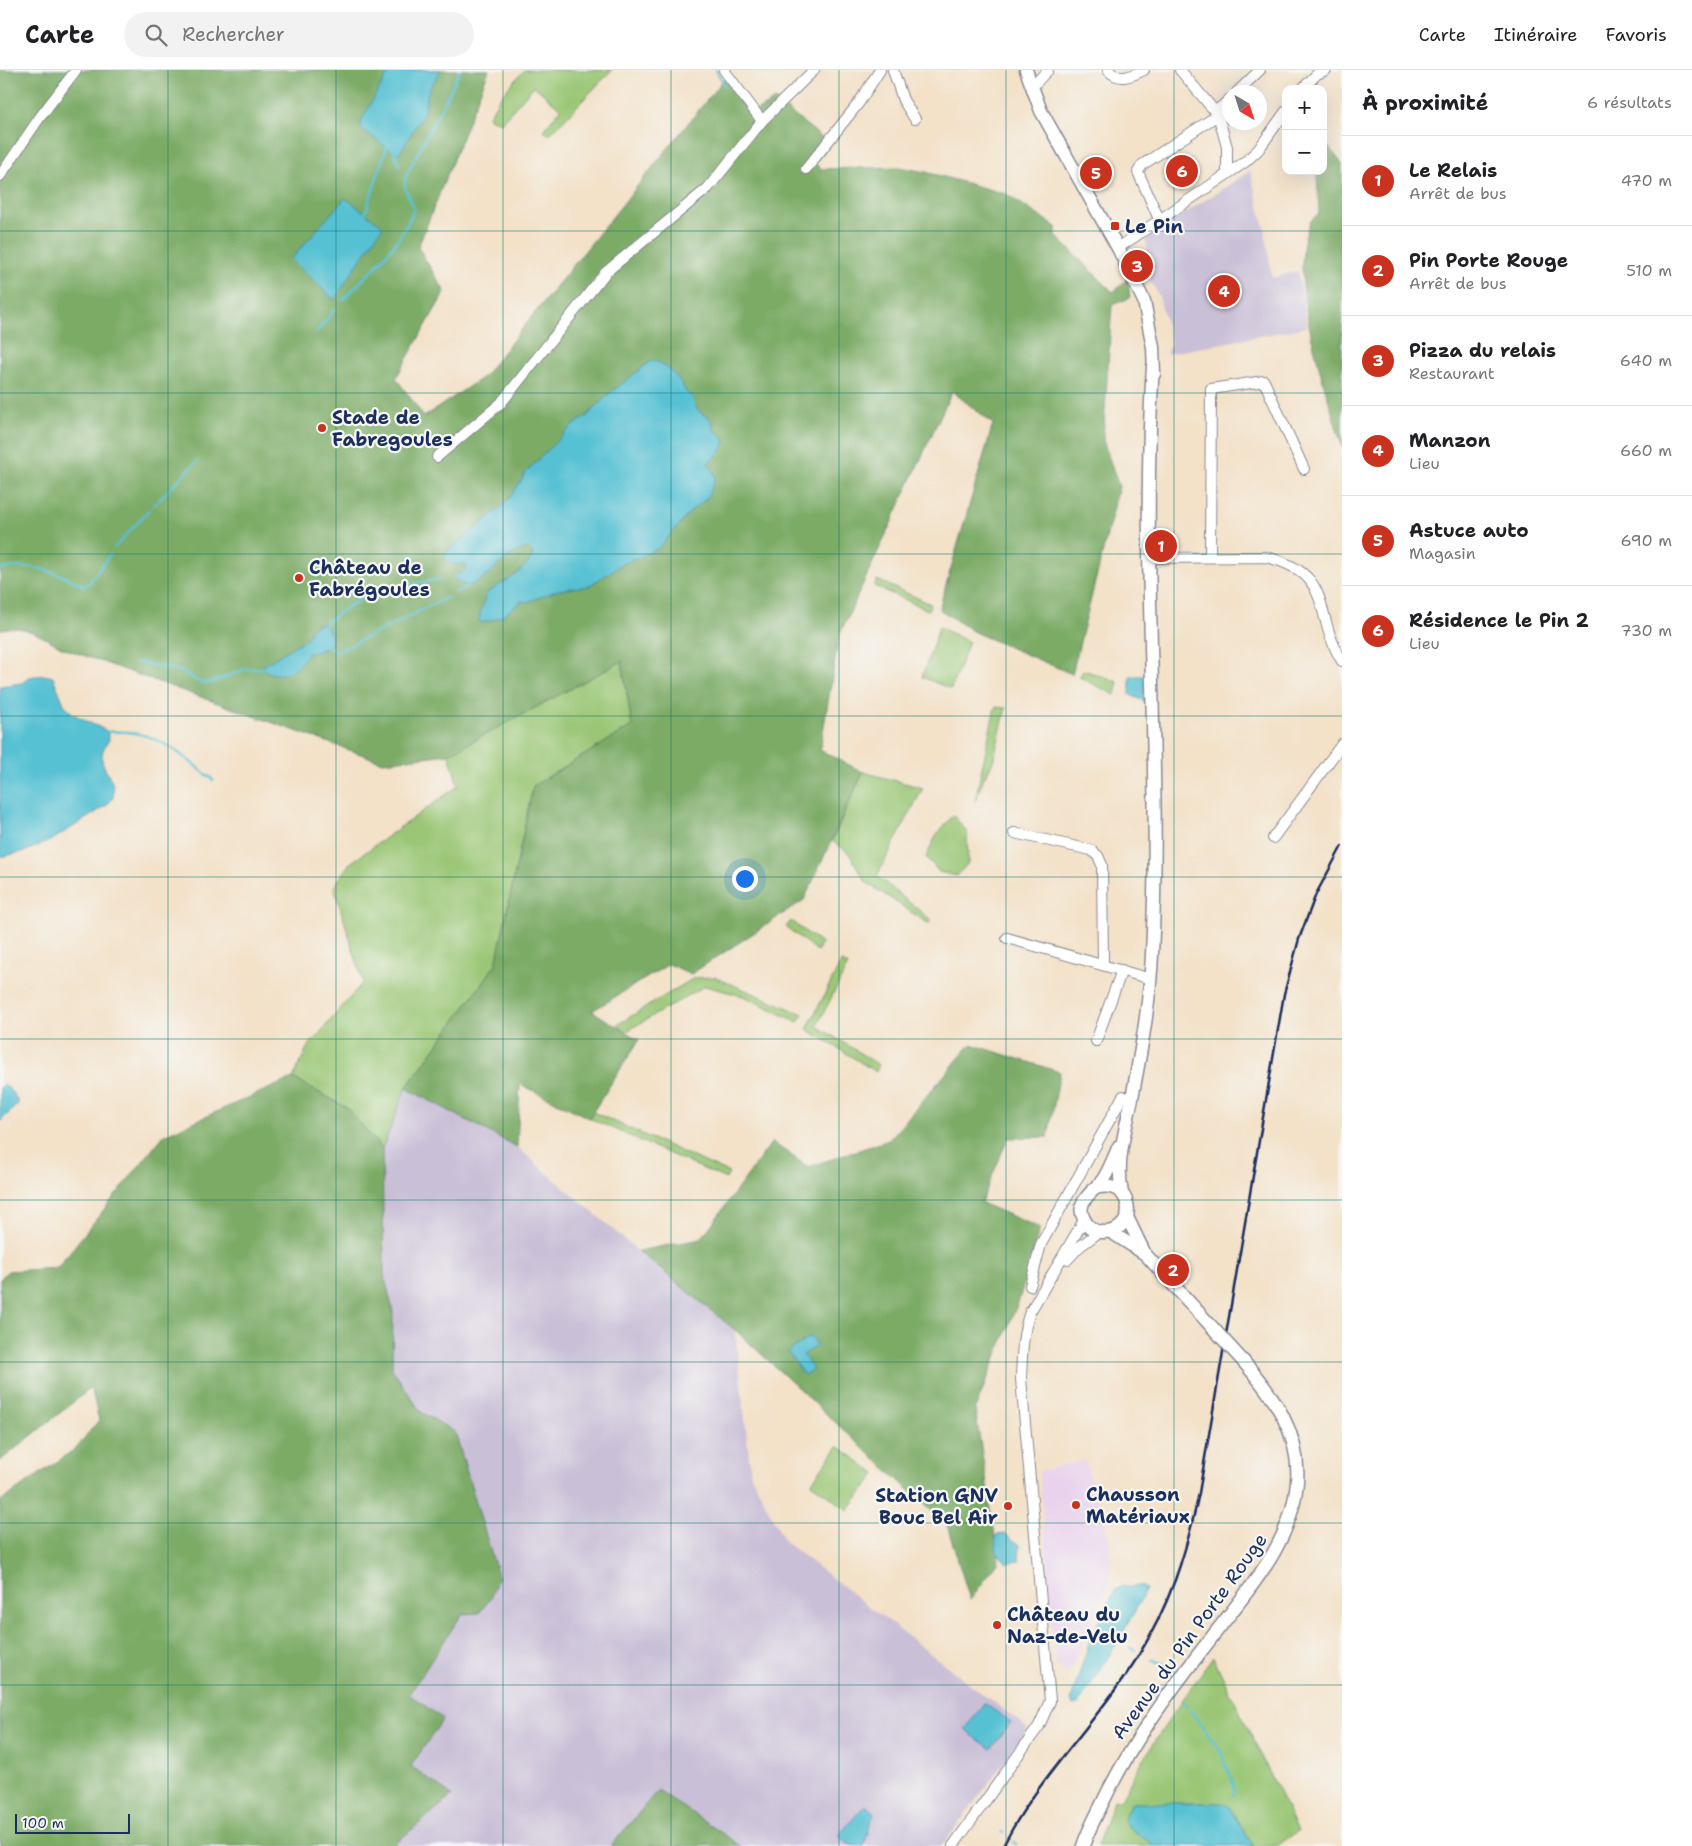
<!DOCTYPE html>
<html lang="fr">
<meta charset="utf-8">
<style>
body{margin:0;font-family:"Shantell Sans",sans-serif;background:#f2f2f2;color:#202124}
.controls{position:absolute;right:15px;top:15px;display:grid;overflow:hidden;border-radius:10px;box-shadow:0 5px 20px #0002}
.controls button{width:45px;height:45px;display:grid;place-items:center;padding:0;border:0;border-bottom:1px solid #e0e0e0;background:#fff;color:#202124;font:25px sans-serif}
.compass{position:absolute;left:1222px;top:15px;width:45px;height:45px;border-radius:50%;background:#fff;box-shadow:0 5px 20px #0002;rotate:141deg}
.scale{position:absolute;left:15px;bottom:12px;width:115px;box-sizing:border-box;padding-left:5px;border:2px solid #1b2f5e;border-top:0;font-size:14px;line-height:18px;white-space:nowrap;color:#1b2f5e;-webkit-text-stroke:4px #f6f6f2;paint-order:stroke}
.you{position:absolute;left:744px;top:808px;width:18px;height:18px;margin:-12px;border:4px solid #fff;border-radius:50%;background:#1a73e8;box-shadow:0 0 0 8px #1a73e833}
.badge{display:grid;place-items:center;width:32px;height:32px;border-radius:50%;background:#c8321e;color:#fff;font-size:16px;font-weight:700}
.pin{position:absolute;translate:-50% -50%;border:2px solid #fff;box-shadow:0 1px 5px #0006}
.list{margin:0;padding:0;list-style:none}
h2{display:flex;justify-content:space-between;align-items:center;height:65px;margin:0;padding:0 20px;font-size:21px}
h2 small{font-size:16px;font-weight:400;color:#757577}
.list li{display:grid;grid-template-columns:32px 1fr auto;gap:15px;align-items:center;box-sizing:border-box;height:90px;padding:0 20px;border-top:1px solid #e0e0e0}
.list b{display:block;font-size:19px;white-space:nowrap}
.list p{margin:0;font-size:16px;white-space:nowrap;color:#757577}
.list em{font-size:16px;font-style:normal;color:#757577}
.icon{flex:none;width:28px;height:28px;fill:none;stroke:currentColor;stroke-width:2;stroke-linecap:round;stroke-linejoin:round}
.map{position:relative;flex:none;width:1342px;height:1776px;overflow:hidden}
header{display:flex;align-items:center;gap:30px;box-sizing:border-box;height:70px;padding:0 25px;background:#fff;border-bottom:1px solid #e0e0e0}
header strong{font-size:24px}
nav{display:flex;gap:28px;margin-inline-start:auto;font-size:18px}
.search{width:350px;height:45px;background:#f2f2f2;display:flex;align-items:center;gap:12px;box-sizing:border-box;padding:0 18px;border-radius:28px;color:#757577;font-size:19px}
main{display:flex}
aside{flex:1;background:#fff}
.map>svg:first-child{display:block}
</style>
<header>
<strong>Carte</strong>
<div class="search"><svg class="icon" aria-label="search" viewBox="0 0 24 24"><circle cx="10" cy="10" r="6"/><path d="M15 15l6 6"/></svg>Rechercher</div>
<nav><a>Carte</a><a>Itinéraire</a><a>Favoris</a></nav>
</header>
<main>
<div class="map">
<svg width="1342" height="1776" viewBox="0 0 1342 1776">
<rect width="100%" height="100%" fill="#f6f6f2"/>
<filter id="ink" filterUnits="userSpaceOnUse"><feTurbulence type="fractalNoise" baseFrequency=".02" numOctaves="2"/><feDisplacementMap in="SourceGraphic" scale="10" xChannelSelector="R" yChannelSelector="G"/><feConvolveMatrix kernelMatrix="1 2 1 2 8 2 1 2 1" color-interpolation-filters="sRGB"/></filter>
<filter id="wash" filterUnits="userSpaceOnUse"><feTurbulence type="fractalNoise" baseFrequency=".0096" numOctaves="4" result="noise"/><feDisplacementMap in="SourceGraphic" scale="20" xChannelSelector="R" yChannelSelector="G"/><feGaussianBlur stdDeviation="1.12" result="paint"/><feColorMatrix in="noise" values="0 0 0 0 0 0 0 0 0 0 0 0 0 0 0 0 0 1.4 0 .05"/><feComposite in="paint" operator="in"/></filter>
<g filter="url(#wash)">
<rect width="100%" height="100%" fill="#f3e1c8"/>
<path fill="#e9d2ed" d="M1085,1390L1111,1475L1109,1514L1068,1604L1056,1595L1039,1401Z"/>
<path fill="#c9bfd7" d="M1250,101L1265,159L1272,208L1298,201L1307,257L1166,284L1171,273L1164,245L1159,226L1143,197L1142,189L1148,182L1145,167L1184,144Z
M406,1018L517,1077L638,1181L735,1260L751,1405L785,1472L1027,1658L1026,1663L942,1776H741L658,1721L611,1776H392L451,1726L411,1696L409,1624L462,1544L479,1543L491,1528L498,1506L455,1362L421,1342L391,1299L393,1241L384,1204L382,1079Z"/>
<path fill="#9ac674" stroke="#5a7a69" d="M524,0H612L549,65L543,60L561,39L534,16L501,53L488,47L501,26Z
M877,510L931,534L928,540L874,516Z
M939,557L969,572L951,619L922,607Z
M622,591L632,656L533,716L496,894L406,1018L382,1079L347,1038L293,1008L307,978L363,912L334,817L349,794L458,716L449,684Z
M1084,600L1118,612L1115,625L1079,607Z
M995,637L1006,638L993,692L984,708L975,731Z
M863,702L923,718L877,806L931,850L929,854L866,812L848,782L832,771Z
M953,745L967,762L968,793L957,806L939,802L926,787L936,766Z
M791,851L822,874L817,881L786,857Z
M841,892L848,895L817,956L879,995L876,1002L807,959Z
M714,907L803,944L798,952L743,926L705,916L625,962L615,956L694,908Z
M593,1042L729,1103L726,1109L589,1048Z
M838,1376L876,1404L848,1440L811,1413Z
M1213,1587L1298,1761L1277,1776H1253L1229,1737L1132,1733C1127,1741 1122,1747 1127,1756L1155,1776H1097L1114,1730L1120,1731C1147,1680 1179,1634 1213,1587Z"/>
<path fill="#7bab66" stroke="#4b6d62" d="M0,0H489L418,177L445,222L396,308L424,347L483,307L724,9L751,44L775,30L830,74L815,92L820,99L899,97L926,102L1006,124L1056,157V166L1113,222L1128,209L1130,228L1112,235L1103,370L1119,417L1072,604L974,562L939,539L993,354L952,321L839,566L820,680L863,702L804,830L691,904L669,894L592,941L639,970L589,1048L520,1014L517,1077L406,1018L496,894L533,716L632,656L622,591L449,684L383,692L63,578C45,568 21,552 0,560Z
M1329,77L1342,94V377C1327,321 1286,208 1309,155C1310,150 1315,147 1319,144L1317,101H1323V80Z
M971,974L1060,1002L1048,1067L1008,1068L981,1133L1040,1158L1019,1230L975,1339L999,1491L970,1530L947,1455L735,1260L638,1181L701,1169L772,1072L808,1097L889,1070Z
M293,1008L347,1038L382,1079L384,1204L393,1241L392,1299L421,1342L455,1362L498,1506L491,1528L479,1543L462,1544L409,1624L443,1649L411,1696L452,1726L392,1776H0V1432L75,1379L99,1350L91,1318L0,1391V1209L8,1201L57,1198L164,1065Z
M658,1720L741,1776H611Z"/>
<path fill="#57c1d3" stroke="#397898" d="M390,0H441L429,19L423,44L399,84L391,81L361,58V51Z
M345,128L383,156L334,230L291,189Z
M652,290C667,294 678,307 685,320C687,324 691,326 694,329C694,341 702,343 711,349L714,360L722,366L725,372L720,382L708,393L716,407L707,428L691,441L658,479L622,494L589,516L559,520L527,532L522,531L501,547L481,553L479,549L486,524C501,512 527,503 533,483L528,478C505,482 491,508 468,516L456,512L457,506L467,498L466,494C456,494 451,497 444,488L447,482L498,440L509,429L527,401L572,356L587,346L611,322Z
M318,554H324L331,563L332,572L328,577L316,582L307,583C298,601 281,611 263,599L264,595L307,568L311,559Z
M44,605L53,607L64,634L73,644L107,661L109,670C89,697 118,701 113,728L106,736L52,770L26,781L0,787V616L22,613L29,607Z
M1130,606H1145L1144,631L1130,625Z
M5,1014L17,1029L18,1034L0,1052V1018Z
M811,1266L817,1275L803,1285L813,1299L804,1305L788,1282Z
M1005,1464L1020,1475L1019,1491L1007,1493L997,1483L995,1468L997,1465Z
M1123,1516H1141L1146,1519C1127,1559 1103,1597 1078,1634L1073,1635L1071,1630L1091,1567L1115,1520Z
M984,1633L1011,1652L991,1679L965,1660Z
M1132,1733H1223L1229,1737L1253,1776H1155L1127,1756L1124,1751L1126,1743Z
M865,1735L873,1741L874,1745C868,1757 868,1764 864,1776C854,1776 843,1775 839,1765Z"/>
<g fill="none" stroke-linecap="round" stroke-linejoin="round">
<path stroke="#57c1d3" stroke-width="2.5" d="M716,0L725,16
M394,80L399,95
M365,144L387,76
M343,230C369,203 402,175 414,138L405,118V109C422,71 444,37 460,0
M316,263L335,239
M153,436L197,391
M115,477L149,440
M0,499C33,493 53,501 83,515L88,514L110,485
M454,506H457
M455,523L468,516
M323,557C326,551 332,548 337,544C369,520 403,515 441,509
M327,576L337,582L448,527
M137,592L181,601L201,613H210L245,599L265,598
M105,662C154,657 176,681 213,710
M1130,1578L1135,1581
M1152,1590L1168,1595
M1184,1632L1187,1636
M1191,1641L1221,1682L1235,1719L1233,1726
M1003,1762L1004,1763
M1014,1772L1016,1774"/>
</g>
</g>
<g filter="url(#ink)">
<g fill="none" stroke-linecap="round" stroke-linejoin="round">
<defs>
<path id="minor" d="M724,0L762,51
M893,0L903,30L915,49
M1108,0C1119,12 1132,6 1144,0
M1180,0L1218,45L1227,77V104
M1032,17L1048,0
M1302,19L1317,4L1326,0
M1237,22L1260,0
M1215,42L1230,29
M806,99L858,34L880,0
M0,106L40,47L76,0
M1159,149L1138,102L1142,95L1218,45
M1118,178L1245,92L1258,80L1286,41
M437,387L501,333L606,202L708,118L762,51L814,0
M1210,487L1211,319L1264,311L1304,399
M1148,488L1266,487C1336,504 1312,543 1342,591
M1014,763L1091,780L1098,786L1102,795L1103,895
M1273,768L1342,674
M1007,868L1151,909
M1096,971L1122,900
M1068,1189L1079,1177L1099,1162
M1030,1216L1041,1174L1123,1026
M953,1776L1039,1656L1050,1631L1021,1309C1022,1286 1022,1264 1030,1242L1084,1150"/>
<path id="major" d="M1026,0L1041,41L1118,178L1144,231L1153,277L1154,304
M1093,1119C1134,1104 1141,1164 1102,1162C1094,1162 1087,1156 1084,1149C1074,1130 1096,1121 1104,1108C1110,1098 1114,1087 1119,1076
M1122,1123C1115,1092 1126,1059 1132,1028C1141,981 1150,932 1152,884C1162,688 1140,492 1153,296
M1127,1147L1144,1182
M1111,1162L1145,1184L1212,1257
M1083,1776C1087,1763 1094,1750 1100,1738C1128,1678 1168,1623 1209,1571C1246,1522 1292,1475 1297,1412C1301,1364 1273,1325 1243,1291"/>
</defs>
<use href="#minor" stroke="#878893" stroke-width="12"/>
<use href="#major" stroke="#878893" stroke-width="15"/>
<use href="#minor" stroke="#fff" stroke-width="10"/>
<use href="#major" stroke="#fff" stroke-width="12"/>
<path stroke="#1b2f5e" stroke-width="2.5" d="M1003,1776C1040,1704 1095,1655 1137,1588C1170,1535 1186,1484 1199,1423L1284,924L1299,869L1316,824L1342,776"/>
<defs>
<path id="major-bridge" d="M1212,1257L1243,1291"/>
</defs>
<use href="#major-bridge" stroke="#878893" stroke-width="15" stroke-linecap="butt"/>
<use href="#major-bridge" stroke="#fff" stroke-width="12"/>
</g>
</g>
<path fill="none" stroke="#0f766e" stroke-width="1" stroke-opacity="0.55" d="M168,0V1776M336,0V1776M503,0V1776M671,0V1776M839,0V1776M1006,0V1776M1174,0V1776M0,161H1342M0,323H1342M0,484H1342M0,646H1342M0,807H1342M0,969H1342M0,1130H1342M0,1292H1342M0,1453H1342M0,1615H1342"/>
<g fill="#c8321e" stroke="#f6f6f2" stroke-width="2">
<rect x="1110" y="151" width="10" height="10" rx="2.5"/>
<circle cx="322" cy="358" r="5"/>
<circle cx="299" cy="508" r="5"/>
<circle cx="1076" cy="1435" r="5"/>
<circle cx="1008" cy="1436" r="5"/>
<circle cx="997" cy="1555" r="5"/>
</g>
<g text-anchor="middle" stroke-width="4.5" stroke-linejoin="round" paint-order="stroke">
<g font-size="19" font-weight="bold" fill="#1b2f5e" stroke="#f6f6f2" text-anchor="start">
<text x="1125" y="163">Le Pin</text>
<text x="332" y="354">Stade de<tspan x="332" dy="22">Fabregoules</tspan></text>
<text x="309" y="504">Château de<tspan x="309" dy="22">Fabrégoules</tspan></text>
<text x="1086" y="1431">Chausson<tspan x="1086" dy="22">Matériaux</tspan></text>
<text x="998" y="1432" text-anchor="end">Station GNV<tspan x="998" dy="22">Bouc Bel Air</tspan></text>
<text x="1007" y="1551">Château du<tspan x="1007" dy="22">Naz-de-Velu</tspan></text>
</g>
<g font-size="19" fill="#1b2f5e" stroke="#f6f6f2">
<text transform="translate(1189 1566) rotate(-54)" y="7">Avenue du Pin Porte Rouge</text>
</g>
</g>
</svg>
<div class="controls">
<button>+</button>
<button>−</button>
</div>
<svg class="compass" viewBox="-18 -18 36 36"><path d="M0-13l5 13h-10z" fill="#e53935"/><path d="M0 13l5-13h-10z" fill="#757577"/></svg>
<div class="scale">100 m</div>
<div class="you"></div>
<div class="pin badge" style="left:1161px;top:476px">1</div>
<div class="pin badge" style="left:1173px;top:1200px">2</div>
<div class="pin badge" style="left:1137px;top:196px">3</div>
<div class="pin badge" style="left:1224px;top:221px">4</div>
<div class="pin badge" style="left:1096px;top:103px">5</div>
<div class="pin badge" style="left:1182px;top:101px">6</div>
</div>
<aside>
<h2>À proximité<small>6 résultats</small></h2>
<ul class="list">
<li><span class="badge">1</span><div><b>Le Relais</b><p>Arrêt de bus</p></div><em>470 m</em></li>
<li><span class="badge">2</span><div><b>Pin Porte Rouge</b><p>Arrêt de bus</p></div><em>510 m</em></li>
<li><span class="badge">3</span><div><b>Pizza du relais</b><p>Restaurant</p></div><em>640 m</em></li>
<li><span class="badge">4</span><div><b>Manzon</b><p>Lieu</p></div><em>660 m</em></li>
<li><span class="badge">5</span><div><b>Astuce auto</b><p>Magasin</p></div><em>690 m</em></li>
<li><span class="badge">6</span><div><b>Résidence le Pin 2</b><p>Lieu</p></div><em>730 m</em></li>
</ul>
</aside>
</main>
